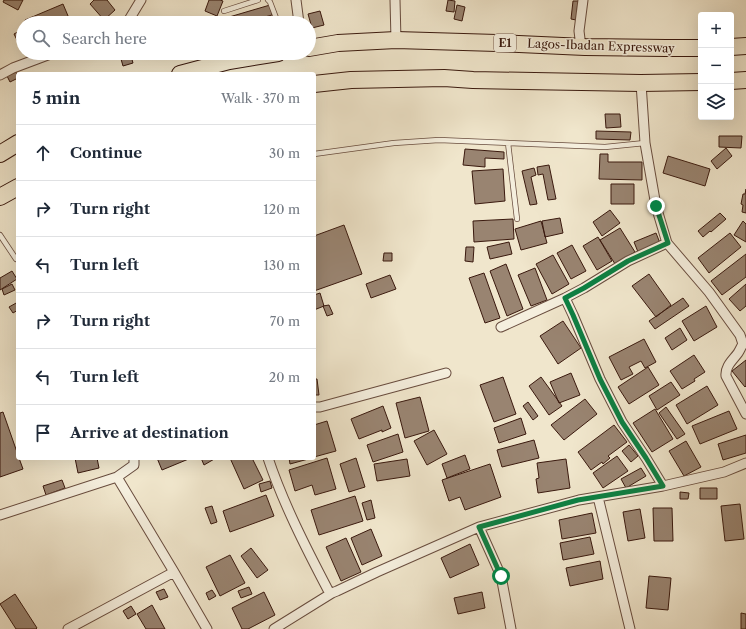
<!DOCTYPE html>
<meta charset="utf-8">
<style>
body{margin:0;font-family:"Libre Caslon Text",serif;background:#f2f2f3;color:#1f2937}
.controls{position:absolute;right:12px;top:12px;display:grid;overflow:hidden;border-radius:4px;box-shadow:0 4px 16px #0002}
.controls button{width:36px;height:36px;display:grid;place-items:center;padding:0;border:0;border-bottom:1px solid #e0e1e3;background:#fff;color:#1f2937;font:20px sans-serif}
.stop{position:absolute;width:12px;height:12px;margin:-9px;border:3px solid #0b8043;border-radius:50%;background:#fff}
.stop.end{background:#0b8043;border-color:#fff;box-shadow:0 1px 4px #0008}
.list{margin:0;padding:0;list-style:none}
h2{display:flex;justify-content:space-between;align-items:center;height:52px;margin:0;padding:0 16px;font-size:17px}
h2 small{font-size:13px;font-weight:400;color:#747a83}
.list li{display:grid;grid-template-columns:26px 1fr auto;gap:12px;align-items:center;box-sizing:border-box;height:56px;padding:0 16px;border-top:1px solid #e0e1e3}
.list b{display:block;font-size:15px;white-space:nowrap}
.list em{font-size:13px;font-style:normal;color:#747a83}
.icon{flex:none;width:22px;height:22px;fill:none;stroke:currentColor;stroke-width:2;stroke-linecap:round;stroke-linejoin:round}
.map{position:relative;flex:none;width:746px;height:629px;overflow:hidden}
.search{position:absolute;background:#fff;box-shadow:0 4px 16px #0002;left:16px;top:16px;width:300px;height:44px;display:flex;align-items:center;gap:10px;box-sizing:border-box;padding:0 14px;border-radius:22px;color:#747a83;font-size:15px}
.panel{position:absolute;background:#fff;box-shadow:0 4px 16px #0002;left:16px;top:72px;width:300px;height:388px;border-radius:4px}
.map>svg:first-child{display:block}
</style>
<div class="map">
<svg width="746" height="629" viewBox="0 0 746 629">
<rect width="100%" height="100%" fill="#f0e6cc"/>
<filter id="stains"><feTurbulence type="fractalNoise" baseFrequency=".005" numOctaves="4"/><feColorMatrix values="0 0 0 0 .2 0 0 0 0 .09 0 0 0 0 .02 0 0 0 .5 -.17"/></filter>
<radialGradient id="worn" r=".72"><stop offset=".6" stop-color="#630" stop-opacity="0"/><stop offset="1" stop-color="#630" stop-opacity=".3"/></radialGradient>
<path fill="#998471" stroke="#3a190e" d="M4,0H23L18,10L3,2Z
M94,0H107L115,10L104,20L90,4Z
M209,0H220L223,1L217,16L205,11Z
M448,0L455,1L454,12L446,11Z
M573,1H578L576,20L571,19Z
M63,4L71,23H26L25,20Z
M270,5L272,15L243,23H220L219,20Z
M457,5L465,7L462,21L454,19Z
M320,11L324,25L312,28L308,14Z
M202,17L212,20L211,23H199Z
M23,29V47L21,48L14,34Z
M131,56L133,63L123,66L121,59Z
M16,72L18,78L10,82L7,76Z
M605,114H620L621,127L606,128Z
M596,131L631,132L630,140L596,139Z
M719,136H742L741,148L719,147Z
M726,148L732,156L717,169L711,161Z
M465,149L504,152V159L485,158V167L463,165Z
M600,154H608V162H642V180L599,179Z
M668,156L710,169L705,186L663,173Z
M549,165L556,199L548,200L543,174L538,175L537,167Z
M534,168L536,175L531,177L537,204L530,205L522,171Z
M503,169L505,201L475,204L472,171Z
M611,184H634V204H611Z
M746,189V213L742,212L743,205L741,204L743,194H745Z
M610,210L620,223L602,236L593,222Z
M720,213L726,219L711,232L710,231L703,237L698,231Z
M560,218L563,233L545,237L542,221Z
M513,219L514,239L474,242L473,221Z
M541,221L547,243L521,250L515,229Z
M743,221L746,224V242L734,235Z
M344,225L362,274L314,291V236Z
M620,228L635,252L615,264L600,240Z
M656,233L660,243L638,252L634,242Z
M730,233L741,247L709,273L698,258Z
M598,237L612,261L597,270L583,246Z
M509,242L512,254L490,259L487,247Z
M572,245L586,271L571,279L557,253Z
M466,247H474L473,262L465,261Z
M384,253H392V261H383Z
M746,254V277L722,295L711,281Z
M553,255L569,284L552,294L536,264Z
M506,264L523,309L507,316L490,271Z
M535,268L547,300L531,306L518,275Z
M12,271L17,279L0,290V278Z
M484,273L500,318L485,323L469,278Z
M649,274L671,305L656,317L632,286Z
M390,275L396,289L371,298L366,284Z
M12,284L15,290L4,295L2,289Z
M746,284V306L740,311L729,299Z
M320,293L324,306L314,310V295Z
M683,298L689,306L655,329L649,321Z
M18,302V310L13,313L9,307Z
M329,305L333,314L327,316L323,306Z
M706,306L717,327L694,341L682,321Z
M563,321L581,348L558,364L540,336Z
M680,328L687,340L672,350L665,338Z
M644,339L656,362L645,368L641,361L629,367L633,374L621,380L609,357Z
M694,355L705,372L694,379L695,381L682,389L670,371Z
M746,360V386L745,387L732,371Z
M648,367L659,385L629,404L618,387Z
M571,373L580,395L559,403L550,382Z
M503,377L516,414L494,422L480,385Z
M541,377L562,406L549,415L529,386Z
M314,379H317L319,395H314Z
M671,382L680,395L657,410L649,396Z
M707,386L718,405L687,424L676,405Z
M420,397L429,431L405,438L396,403Z
M585,399L597,414L564,440L551,425Z
M528,402L538,416L533,420L523,406Z
M383,406L391,428L382,432V430L359,439L351,419Z
M666,407L685,434L677,439L659,413Z
M655,409L673,439L652,452L633,423Z
M729,411L737,429L700,444L692,426Z
M3,412L18,455V458H19L23,469L0,477V413Z
M521,418L526,434L499,443L494,428Z
M327,421L336,451L314,457V425Z
M614,425L627,442L608,456L610,458L603,464L602,462L591,470L578,452Z
M434,430L447,454L427,465L414,441Z
M398,434L403,452L373,462L367,445Z
M746,435V453L723,460L718,444Z
M534,440L539,458L502,467L497,450Z
M686,441L701,467L684,476L669,451Z
M629,445L638,456L631,462L622,451Z
M465,455L470,469L447,478L442,464Z
M617,456L628,471L603,488L593,473Z
M75,458H97L99,468L78,473Z
M157,458H191L162,470Z
M201,458H216L204,465Z
M230,458H252L263,480L244,489Z
M289,458H312L290,464Z
M327,458L336,489L315,495L312,485L295,491L289,470Z
M356,458L365,487L349,492L340,464Z
M407,459L410,476L377,481L374,464Z
M566,459L570,488L538,493L536,479L539,478L537,463Z
M490,464L501,497L465,510L460,497L449,501L442,480Z
M641,468L646,476L626,488L621,479Z
M62,480L65,488L46,495L43,486Z
M270,481L272,488L261,492L259,484Z
M700,488H717V499H700Z
M680,492L689,493L688,499H680Z
M266,495L274,516L230,532L223,511Z
M355,496L363,521L319,535L311,510Z
M371,500L375,518L367,520L362,503Z
M740,504L744,539L725,541L721,506Z
M212,506L217,522L211,524L205,508Z
M653,508H672L673,541H654Z
M640,509L645,538L628,541L623,512Z
M592,513L596,533L562,539L559,520Z
M371,529L382,556L362,565L351,538Z
M590,537L594,554L563,560L560,543Z
M346,538L361,572L341,581L326,547Z
M470,544L479,565L450,578L441,558Z
M251,548L268,570L257,578L241,556Z
M230,555L245,583L220,596L206,567Z
M600,561L603,579L570,586L566,568Z
M649,576L671,578L668,610L646,608Z
M249,587L252,594L241,598L238,591Z
M164,589L168,597L160,600L156,592Z
M212,590L216,596L209,600L206,593Z
M264,592L275,615L248,629H242L232,608Z
M482,592L485,608L458,614L454,598Z
M15,594L37,628L36,629H16L0,604Z
M152,605L165,629H146L137,614Z
M131,606L136,614L128,619L123,611Z
M741,613L746,614V629H741Z"/>
<g fill="none" stroke-linecap="round" stroke-linejoin="round">
<defs>
<path id="service" d="M268,0L270,2L278,23
M224,11L258,0
M508,143L517,219
M314,154L394,143L439,140L605,147L645,143
M0,235L16,259"/>
<path id="minor" d="M296,0L299,23
M395,0L396,40
M127,23L141,0
M581,47L579,31L583,0
M0,75L13,68L53,53
M641,83L645,143L656,206L667,243L709,292L740,335L743,344C741,347 740,350 738,353C733,360 725,366 726,376L746,414
M565,298L573,315L600,379L622,422L646,458L663,486
M501,327L565,298L584,288L628,261L667,243
M314,407H320L446,373
M268,458C283,503 306,548 328,590L332,593
M117,477L174,572L207,629
M598,497L630,629
M0,515L117,477L134,465V458
M479,527L501,576L511,629
M68,629L174,572
M274,629L332,593L337,591L377,572L479,527L579,500L663,486L724,472L746,463"/>
<path id="motorway" d="M731,47L746,46
M309,48L338,43L396,40L497,43L585,47L666,48H701
M180,74L229,61L278,53
M731,81L746,80
M314,84L351,80L444,78L473,80L641,83L701,82
M0,154L18,143
M0,197L18,187"/>
</defs>
<use href="#service" stroke="#684c3e" stroke-width="6"/>
<use href="#minor" stroke="#684c3e" stroke-width="11"/>
<use href="#motorway" stroke="#3a190e" stroke-width="18"/>
<use href="#service" stroke="#f5efde" stroke-width="4.5"/>
<use href="#minor" stroke="#f5efde" stroke-width="9"/>
<use href="#motorway" stroke="#f0e6cc" stroke-width="16"/>
</g>
<g fill="none" stroke-linecap="round" stroke-linejoin="round">
<path stroke="#0b8043" stroke-width="5" d="M501,576L479,527L578,500L663,486L646,458L622,422L600,379L573,315L565,298L584,288L628,261L668,243L656,206"/>
</g>
<g text-anchor="middle" stroke-width="3" stroke-linejoin="round" paint-order="stroke">
<rect fill="#f5efde" stroke="#72594c" stroke-width="1" x="494" y="34" width="22" height="18" rx="3"/>
<g font-size="11" font-weight="bold" fill="#3a190e">
<text x="505" y="47">E1</text>
</g>
<g font-size="12" fill="#3a190e" stroke="#f5efde">
<text transform="translate(601 46) rotate(2)" y="4">Lagos-Ibadan Expressway</text>
</g>
</g>
<rect width="100%" height="100%" filter="url(#stains)"/>
<rect width="100%" height="100%" fill="url(#worn)"/>
</svg>
<div class="controls">
<button>+</button>
<button>−</button>
<button><svg class="icon" aria-label="layers" viewBox="0 0 24 24"><path d="M12 4l9 5-9 5-9-5zM3 14l9 5 9-5"/></svg></button>
</div>
<div class="stop" style="left:501px;top:576px"></div>
<div class="stop end" style="left:656px;top:206px"></div>
<div class="search"><svg class="icon" aria-label="search" viewBox="0 0 24 24"><circle cx="10" cy="10" r="6"/><path d="M15 15l6 6"/></svg>Search here</div>
<section class="panel">
<h2>5 min<small>Walk · 370 m</small></h2>
<ul class="list">
<li><svg class="icon" aria-label="ahead" viewBox="0 0 24 24"><path d="M12 20V5M6 11l6-6 6 6"/></svg><div><b>Continue</b></div><em>30 m</em></li>
<li><svg class="icon" aria-label="right" viewBox="0 0 24 24"><path d="M7 20v-9h11M14 6l5 5-5 5"/></svg><div><b>Turn right</b></div><em>120 m</em></li>
<li><svg class="icon" aria-label="left" viewBox="0 0 24 24"><path d="M17 20v-9H6M10 6l-5 5 5 5"/></svg><div><b>Turn left</b></div><em>130 m</em></li>
<li><svg class="icon" aria-label="right" viewBox="0 0 24 24"><path d="M7 20v-9h11M14 6l5 5-5 5"/></svg><div><b>Turn right</b></div><em>70 m</em></li>
<li><svg class="icon" aria-label="left" viewBox="0 0 24 24"><path d="M17 20v-9H6M10 6l-5 5 5 5"/></svg><div><b>Turn left</b></div><em>20 m</em></li>
<li><svg class="icon" aria-label="arrive" viewBox="0 0 24 24"><path d="M6 21V4h12l-3 4 3 4H6"/></svg><div><b>Arrive at destination</b></div></li>
</ul>
</section>
</div>
